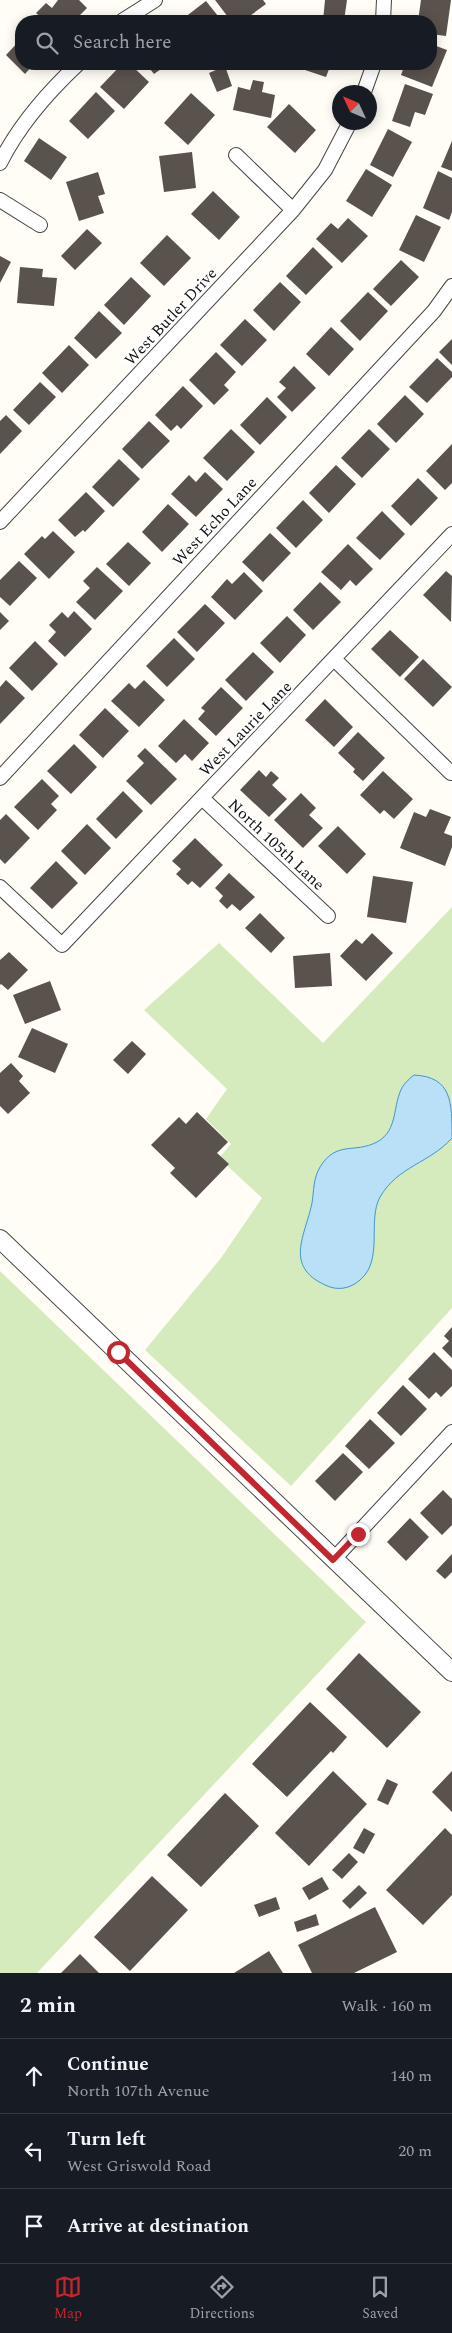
<!DOCTYPE html>
<meta charset="utf-8">
<style>
body{margin:0;font-family:Spectral,serif;background:#242831;color:#f1f3f6}
.compass{position:absolute;left:332px;top:85px;width:45px;height:45px;border-radius:50%;background:#171b24;box-shadow:0 2px 12px #0003;rotate:314deg}
.stop{position:absolute;width:15px;height:15px;margin:-11px;border:4px solid #c4262e;border-radius:50%;background:#fff}
.stop.end{background:#c4262e;border-color:#fff;box-shadow:0 1px 5px #0008}
.list{margin:0;padding:0;list-style:none}
h2{display:flex;justify-content:space-between;align-items:center;height:65px;margin:0;padding:0 20px;font-size:21px}
h2 small{font-size:16px;font-weight:400;color:#9ea1a6}
.list li{display:grid;grid-template-columns:32px 1fr auto;gap:15px;align-items:center;box-sizing:border-box;height:75px;padding:0 20px;border-top:1px solid #363941}
.list b{display:block;font-size:19px;white-space:nowrap}
.list p{margin:0;font-size:16px;white-space:nowrap;color:#9ea1a6}
.list em{font-size:16px;font-style:normal;color:#9ea1a6}
.icon{flex:none;width:28px;height:28px;fill:none;stroke:currentColor;stroke-width:2;stroke-linecap:round;stroke-linejoin:round}
.map{position:relative;flex:none;width:452px;height:1973px;overflow:hidden}
.search{position:absolute;background:#171b24;box-shadow:0 2px 12px #0003;left:15px;right:15px;top:15px;height:55px;display:flex;align-items:center;gap:12px;box-sizing:border-box;padding:0 18px;border-radius:20px;color:#9ea1a6;font-size:19px}
.sheet{height:290px;background:#171b24}
nav{display:flex;justify-content:space-around;align-items:center;box-sizing:border-box;height:70px;border-top:1px solid #363941;background:#171b24;font-size:14px;color:#9ea1a6}
nav a{display:grid;justify-items:center;gap:2px}
nav .on{color:#c4262e}
.map>svg:first-child{display:block}
</style>
<div class="map">
<svg width="452" height="1973" viewBox="0 0 452 1973">
<rect width="100%" height="100%" fill="#fffdf5"/>
<path fill="#d5ebbd" d="M452,907V1308L291,1486L145,1350L221,1258L262,1198L219,1158L231,1144L206,1119L227,1089L144,1010L219,943L323,1043Z
M0,1271L366,1622L37,1973H0Z"/>
<path fill="#b9e0f7" stroke="#3f96cf" d="M414,1075C452,1077 452,1102 452,1138C430,1163 398,1166 380,1197C367,1221 384,1260 360,1280C350,1289 337,1291 325,1285C284,1266 305,1236 312,1203C314,1191 313,1179 320,1167C337,1140 354,1154 377,1142C399,1130 392,1104 403,1086C406,1082 410,1078 414,1075Z"/>
<path fill="#5a524d" d="M58,0H79L87,8L74,21H45L36,13L46,3L52,8Z
M215,0H263L266,4L243,21H231Z
M325,0H347L344,21H323Z
M421,0H451L446,36L431,34V21H418Z
M206,1L222,21H180Z
M21,39V64H34L25,74L6,55Z
M431,44L447,50L432,87L401,75L405,64H431Z
M122,64H130L149,82L124,109L100,87Z
M146,64H168L154,74Z
M297,64H331L326,77L296,67Z
M225,66L232,86L217,92L209,73Z
M253,80L264,82L262,92L275,95L271,118L233,110L238,87L250,90Z
M405,84L433,94L425,115L415,112L410,127L392,121Z
M96,92L115,111L88,139L69,121Z
M191,93L215,115L188,145L164,123Z
M289,104L316,130L295,153L267,127Z
M388,129L412,142L393,177L370,165Z
M39,138L67,157L51,180L24,161Z
M452,141V171L441,167Z
M192,152L196,188L164,192L159,156Z
M366,169L392,185L372,217L346,201Z
M438,171L452,178V212L449,220L423,208Z
M98,172L105,194L98,196L104,213L79,221L66,182Z
M213,191L240,217L219,240L191,214Z
M416,215L441,227L424,262L399,250Z
M348,218L368,236L342,263L316,239L331,223L338,229Z
M87,229L102,243L75,270L61,256Z
M167,235L191,258L164,286L140,263Z
M313,247L333,267L306,295L286,276Z
M0,256L11,262L0,283Z
M401,260L419,277L391,306L373,289Z
M20,267L43,269L42,277L57,278L54,306L17,303Z
M131,277L151,296L124,325L104,305Z
M280,282L301,302L274,331L253,310Z
M368,292L388,311L360,341L340,321Z
M99,311L122,333L96,359L74,338Z
M245,319L267,340L242,366L220,345Z
M331,327L354,349L329,376L306,354Z
M452,339V365L439,352Z
M69,345L89,365L62,393L42,373Z
M216,352L236,372L224,385L229,390L214,405L189,380Z
M437,358L452,372V377L427,403L409,387Z
M294,366L316,388L292,412L277,397L286,388L279,382Z
M40,382L56,397L29,425L13,410Z
M183,386L203,406L181,429L177,425L171,431L155,415Z
M405,395L424,414L396,443L377,424Z
M267,397L287,417L260,445L240,425Z
M6,415L22,431L0,454V421Z
M149,421L170,441L142,469L122,449Z
M231,429L255,452L227,481L203,458Z
M369,429L390,449L362,478L341,458Z
M452,444V483L445,490L426,471Z
M119,459L140,479L113,507L92,487Z
M336,465L356,484L329,513L309,493Z
M205,472L223,489L196,517L171,494L189,475L196,482Z
M418,478L438,498L411,526L391,506Z
M86,492L105,511L85,532L83,530L75,537L58,520Z
M303,500L323,520L296,548L276,528Z
M168,504L189,524L162,552L142,532Z
M382,511L405,534L380,560L356,538Z
M53,531L75,552L49,579L24,554L42,536L45,539Z
M270,533L291,553L263,582L242,562Z
M128,542L151,563L129,586L106,564Z
M348,544L373,569L356,586L350,580L341,590L321,572Z
M19,561L37,578L10,606L0,597V580Z
M97,567L123,591L95,620L76,602L90,588L83,581Z
M446,571L452,576L451,622L423,595Z
M244,572L263,591L235,620L211,597L227,579L232,584Z
M320,582L341,602L313,630L293,610Z
M205,604L225,623L197,652L177,632Z
M74,611L92,629L65,657L48,641L56,632L49,625L62,612L68,618Z
M0,612L9,621L0,630Z
M287,616L306,635L280,663L260,643Z
M390,630L419,657L400,677L371,649Z
M174,638L195,659L167,687L146,666Z
M35,641L58,664L32,691L9,668Z
M253,652L274,672L246,701L225,680Z
M423,659L452,687L433,707L404,679Z
M6,680L25,698L0,724V687Z
M144,680L165,700L139,727L111,701L129,683L135,689Z
M221,687L243,708L216,736L198,719L205,711L201,708Z
M325,699L353,727L334,747L305,720Z
M105,708L129,731L103,758L79,735Z
M184,719L209,743L192,761L185,754L176,763L158,746Z
M358,732L385,758L363,781L353,772L355,769L338,753Z
M74,744L97,767L71,794L47,771Z
M145,748L177,779L151,805L126,781L144,763L137,756Z
M259,770L266,777L271,771L279,778L272,785L287,799L269,817L240,790Z
M383,771L413,799L394,819L384,810L380,814L360,795Z
M42,779L59,796L51,804L57,810L38,830L14,807Z
M123,791L143,811L116,839L96,819Z
M301,793L316,808L309,815L323,828L303,848L274,820Z
M430,809L451,817L444,833L452,836V847L445,866L400,848L414,812L426,817Z
M6,814L30,838L5,864L0,859V820Z
M87,824L111,848L85,875L61,851Z
M338,826L366,854L347,874L318,846Z
M195,838L223,865L200,888L192,881L188,885L176,874L181,869L172,861Z
M56,861L78,883L52,909L30,888Z
M229,873L255,897L240,911L232,904L227,909L219,901L223,896L215,888Z
M373,876L413,882L406,923L367,917Z
M260,913L285,938L271,953L245,928Z
M372,933L393,953L366,981L340,956L356,939L362,944Z
M9,952L28,970L8,990L1,984L0,985V960Z
M330,953L332,986L295,988L293,956Z
M50,981L61,1010L25,1024L13,995Z
M32,1028L68,1044L55,1073L18,1057Z
M132,1041L146,1054L128,1074L113,1060Z
M11,1063L23,1076L19,1081L30,1093L8,1114L0,1106V1073Z
M197,1112L228,1142L217,1153L229,1164L196,1198L170,1173L175,1168L151,1145L179,1117L186,1124Z
M452,1327V1358L442,1348L449,1341L444,1336Z
M434,1352L452,1370V1386L441,1397L436,1392L429,1399L408,1379Z
M403,1385L427,1409L401,1436L377,1413Z
M370,1419L395,1443L369,1469L345,1446Z
M343,1453L363,1472L335,1501L315,1481Z
M443,1490L452,1499V1525L442,1535L420,1513Z
M410,1518L429,1537L406,1561L387,1542Z
M452,1554V1572L445,1579L436,1571Z
M359,1653L421,1712L387,1748L326,1689Z
M310,1702L347,1737L333,1753L331,1751L287,1797L252,1764Z
M333,1771L367,1804L309,1866L275,1833Z
M452,1771V1812L432,1792Z
M387,1779L398,1784L388,1805L377,1800Z
M225,1793L259,1826L201,1887L167,1855Z
M364,1828L375,1834L364,1854L353,1848Z
M445,1828L452,1835V1895L423,1925L386,1890Z
M349,1853L358,1862L342,1879L332,1870Z
M152,1876L188,1910L130,1971L94,1937Z
M322,1877L329,1889L309,1900L302,1888Z
M359,1885L367,1893L350,1909L342,1901Z
M276,1897L280,1909L259,1917L254,1905Z
M375,1907L397,1952L354,1973H312L298,1945Z
M316,1914L319,1925L297,1932L294,1922Z
M269,1951L283,1973H234Z
M80,1954L99,1973H61Z"/>
<g fill="none" stroke-linecap="round" stroke-linejoin="round">
<defs>
<path id="minor" d="M122,21L155,0
M383,21L384,0
M364,92L374,64
M236,155L293,210
M0,163C19,125 47,93 78,64
M0,200L40,225
M0,522L293,210L325,170L350,122
M334,659L451,773
M0,778L434,311L452,286
M202,798L328,916
M0,887L62,945L452,534
M333,1560L452,1432"/>
<path id="tertiary" d="M0,1239L452,1672"/>
</defs>
<use href="#minor" stroke="#444" stroke-width="16"/>
<use href="#tertiary" stroke="#444" stroke-width="20"/>
<use href="#minor" stroke="#fff" stroke-width="14"/>
<use href="#tertiary" stroke="#fff" stroke-width="18"/>
</g>
<g fill="none" stroke-linecap="round" stroke-linejoin="round">
<path stroke="#c4262e" stroke-width="6" d="M118,1352L333,1560L358,1534"/>
</g>
<g text-anchor="middle" stroke-width="5" stroke-linejoin="round" paint-order="stroke">
<g font-size="16" fill="#111" stroke="#fff">
<text transform="translate(170 316) rotate(-47)" y="6">West Butler Drive</text>
<text transform="translate(214 521) rotate(-47)" y="6">West Echo Lane</text>
<text transform="translate(245 728) rotate(-46)" y="6">West Laurie Lane</text>
<text transform="translate(277 844) rotate(43)" y="6">North 105th Lane</text>
</g>
</g>
</svg>
<svg class="compass" viewBox="-18 -18 36 36"><path d="M0-13l5 13h-10z" fill="#e53935"/><path d="M0 13l5-13h-10z" fill="#9ea1a6"/></svg>
<div class="stop" style="left:118px;top:1352px"></div>
<div class="stop end" style="left:358px;top:1534px"></div>
<div class="search"><svg class="icon" aria-label="search" viewBox="0 0 24 24"><circle cx="10" cy="10" r="6"/><path d="M15 15l6 6"/></svg>Search here</div>
</div>
<section class="sheet">
<h2>2 min<small>Walk · 160 m</small></h2>
<ul class="list">
<li><svg class="icon" aria-label="ahead" viewBox="0 0 24 24"><path d="M12 20V5M6 11l6-6 6 6"/></svg><div><b>Continue</b><p>North 107th Avenue</p></div><em>140 m</em></li>
<li><svg class="icon" aria-label="left" viewBox="0 0 24 24"><path d="M17 20v-9H6M10 6l-5 5 5 5"/></svg><div><b>Turn left</b><p>West Griswold Road</p></div><em>20 m</em></li>
<li><svg class="icon" aria-label="arrive" viewBox="0 0 24 24"><path d="M6 21V4h12l-3 4 3 4H6"/></svg><div><b>Arrive at destination</b></div></li>
</ul>
</section>
<nav>
<a class="on"><svg class="icon" aria-label="map" viewBox="0 0 24 24"><path d="M3 6l6-2 6 2 6-2v14l-6 2-6-2-6 2zM9 4v14M15 6v14"/></svg>Map</a>
<a><svg class="icon" aria-label="directions" viewBox="0 0 24 24"><path d="M12 3l9 9-9 9-9-9zM9 14v-3h6M13 9l2 2-2 2"/></svg>Directions</a>
<a><svg class="icon" aria-label="saved" viewBox="0 0 24 24"><path d="M7 4h10v16l-5-4-5 4z"/></svg>Saved</a>
</nav>
